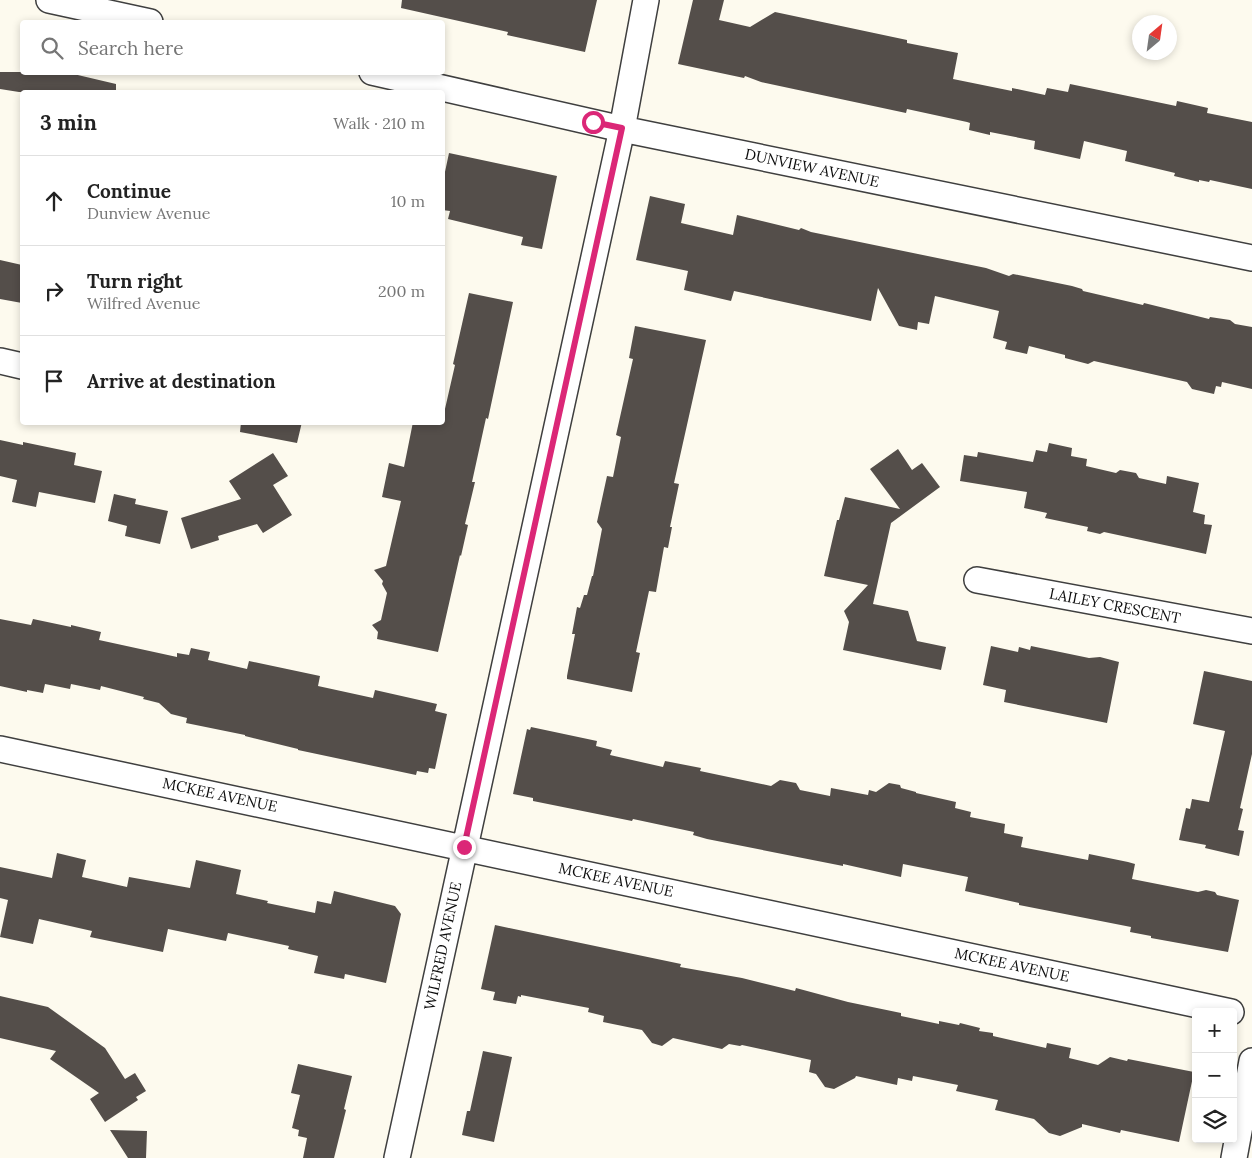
<!DOCTYPE html>
<meta charset="utf-8">
<style>
body{margin:0;font-family:Lora,serif;background:#f2f2f2;color:#222}
.controls{position:absolute;right:15px;bottom:15px;display:grid;overflow:hidden;border-radius:5px;box-shadow:0 2px 8px #0003}
.controls button{width:45px;height:45px;display:grid;place-items:center;padding:0;border:0;border-bottom:1px solid #e0e0e0;background:#fff;color:#222;font:25px sans-serif}
.compass{position:absolute;left:1132px;top:15px;width:45px;height:45px;border-radius:50%;background:#fff;box-shadow:0 2px 8px #0003;rotate:29deg}
.stop{position:absolute;width:15px;height:15px;margin:-11px;border:4px solid #db2777;border-radius:50%;background:#fff}
.stop.end{background:#db2777;border-color:#fff;box-shadow:0 1px 5px #0008}
.list{margin:0;padding:0;list-style:none}
h2{display:flex;justify-content:space-between;align-items:center;height:65px;margin:0;padding:0 20px;font-size:21px}
h2 small{font-size:16px;font-weight:400;color:#767676}
.list li{display:grid;grid-template-columns:32px 1fr auto;gap:15px;align-items:center;box-sizing:border-box;height:90px;padding:0 20px;border-top:1px solid #e0e0e0}
.list b{display:block;font-size:19px;white-space:nowrap}
.list p{margin:0;font-size:16px;white-space:nowrap;color:#767676}
.list em{font-size:16px;font-style:normal;color:#767676}
.icon{flex:none;width:28px;height:28px;fill:none;stroke:currentColor;stroke-width:2;stroke-linecap:round;stroke-linejoin:round}
.map{position:relative;flex:none;width:1252px;height:1158px;overflow:hidden}
.search{position:absolute;background:#fff;box-shadow:0 2px 8px #0003;left:20px;top:20px;width:425px;height:55px;display:flex;align-items:center;gap:12px;box-sizing:border-box;padding:0 18px;border-radius:5px;color:#767676;font-size:19px}
.panel{position:absolute;background:#fff;box-shadow:0 2px 8px #0003;left:20px;top:90px;width:425px;height:335px;border-radius:5px}
.map>svg:first-child{display:block}
</style>
<div class="map">
<svg width="1252" height="1158" viewBox="0 0 1252 1158">
<rect width="100%" height="100%" fill="#fdfaee"/>
<path fill="#544e4a" d="M402,0H597L585,52L507,35L508,32L401,8Z
M693,0H724L719,20L750,27L775,12L907,40V43L958,53L953,79L1012,91V88L1045,95L1047,88L1068,92L1070,84L1176,106L1177,101L1208,108L1207,113L1252,122V189L1210,180L1209,182L1199,180V182L1174,176L1175,173L1125,161L1127,151L1084,141L1080,159L1034,149L1035,141L990,132V135L969,130L970,123L967,122L907,109L906,113L761,82L745,76L744,78L678,64Z
M0,72H65L116,84V92H19L0,89Z
M449,153L557,176L542,249L521,245L523,237L448,219L450,211L442,210V186Z
M650,196L685,204L681,223L733,235L737,215L799,230L801,228L811,232L986,268L1009,276L1013,274L1072,286L1082,289L1083,291L1143,305L1144,303L1209,319L1210,317L1230,320L1235,324L1252,327V389L1222,382L1221,387L1216,386L1214,394L1192,389L1187,382L1094,361L1088,364L1065,358V355L1029,346L1027,354L1005,349L1007,342L993,338L999,311L935,296L929,324L918,322L917,330L899,326L878,288L871,321L734,291L731,301L684,290L688,271L636,260Z
M0,260L22,265V303L0,299Z
M469,293L513,302L488,419L486,418L472,482H475L465,524L468,525L461,556L460,555L438,652L377,639L378,632L372,625L381,620L387,593L382,584L383,581L374,570L386,566L401,501L382,497L389,463L404,467L413,422H442L455,365L453,364Z
M635,326L706,340L674,483L679,484L670,527H672L668,548L664,547L656,592L649,591L636,652L640,653L632,692L567,679V676L575,634H572L577,607L580,608L584,595H587L592,576H593L602,529L597,522L607,476L613,477L621,437L616,435L633,359L629,358Z
M241,422H302L297,443L240,432Z
M0,440L23,445V442L76,453L74,465L102,471L95,503L39,492L36,507L12,502L17,480L0,476Z
M1049,443L1072,448L1071,456L1087,459L1086,466L1116,473L1120,470L1136,473L1139,478L1166,484L1167,476L1199,483L1193,512L1205,515L1204,524L1212,525L1206,554L1104,532L1100,534L1087,531L1088,527L1045,518L1047,513L1024,508L1027,492L960,481L964,455L977,457L978,452L1033,462L1036,450L1047,452Z
M898,449L912,470L922,463L940,487L891,523L873,604L908,611L917,641L946,647L941,670L843,650L849,622L844,611L868,585L824,576L837,520H839L845,497L900,509L870,469Z
M273,453L288,476L273,485L292,515L263,533L257,524L218,536L219,540L191,549L181,518L241,499L229,481Z
M114,494L136,499L135,504L168,511L160,544L125,536L127,526L108,521Z
M0,619L31,625L33,619L71,627V625L101,632L99,640L177,657V653L189,655L191,648L210,652L208,660L247,669L249,661L320,676L318,686L373,698L375,690L437,704L435,711L447,714L435,769L429,768L428,773L417,771L416,775L298,750V749L245,736V735L186,723L187,718L171,714L159,703L143,699L144,697L101,686L100,690L71,684L70,689L45,684L43,693L27,690V692L0,686Z
M991,646L1018,652L1019,647L1030,650L1031,646L1089,658L1100,657L1119,662L1107,723L1004,702L1006,690L983,685Z
M1204,671L1252,681V754L1240,808L1243,809L1238,830L1244,831L1239,856L1205,848L1206,845L1179,840L1186,808L1190,809L1192,799L1209,802L1225,731L1193,724Z
M531,727L597,741L596,746L612,750L610,755L663,767L665,761L701,768L700,771L771,786L780,780L796,783L800,790L830,796L831,788L868,795L869,790L876,792L889,783L900,785L901,788L916,792V793L956,802L955,808L971,812L970,817L1005,824L1004,833L1023,837L1021,847L1088,860L1089,854L1128,862L1135,864L1132,879L1198,892L1206,890L1215,892L1217,895L1239,900L1228,952L1151,938V936L1130,932L1131,927L1019,905V903L965,891L968,877L903,864L901,877L843,864V866L707,839L693,835L694,832L633,819L632,821L533,801V798L513,794L527,729L530,730Z
M57,853L86,860L82,877L127,887L129,877L190,888L196,860L241,870L236,894L268,901L267,903L315,913L317,901L331,904L334,891L395,906L401,914L386,983L345,974L344,979L314,973L318,956L288,949L289,946L228,933L226,941L168,929L163,952L90,937L92,931L39,919L33,944L0,937L8,900L0,898V867L52,878Z
M495,925L681,964L680,967L742,978L795,991L796,988L848,1002L901,1013V1016L939,1024V1021L959,1025L960,1023L980,1028L979,1031L993,1033V1036L1046,1048L1047,1043L1071,1048L1069,1058L1098,1065L1110,1057L1127,1061L1128,1059L1194,1072L1179,1142L1121,1130L1120,1133L1082,1124V1127L1060,1136L1049,1133L1034,1119L995,1110L998,1100L956,1091L958,1085L913,1076L912,1081L898,1078L897,1085L856,1076L855,1078L834,1089L825,1087L816,1074L809,1072L811,1060L742,1045L740,1046L729,1044L722,1049L673,1038L662,1046L652,1043L642,1030L603,1022L604,1016L588,1012L589,1008L521,995V997L518,996L516,1004L493,1000L495,992L481,989Z
M0,996L48,1007L105,1048L125,1079L135,1073L146,1091L136,1097L138,1100L105,1122L90,1099L99,1093L50,1059L56,1051L0,1038Z
M483,1051L512,1057L494,1142L462,1135L467,1111H470Z
M298,1064L352,1076L344,1109L346,1110L334,1158H303L307,1138L298,1136L299,1130L292,1128L300,1095L291,1093Z
M110,1130L147,1131L146,1158H128Z"/>
<g fill="none" stroke-linecap="round" stroke-linejoin="round">
<defs>
<path id="minor" d="M49,0L150,22
M372,72L622,129L1252,258
M0,361L22,366
M977,580L1252,631
M0,749L1231,1012
M397,1158L622,129L646,0
M1234,1158L1252,1061"/>
</defs>
<use href="#minor" stroke="#3f3f3f" stroke-width="28"/>
<use href="#minor" stroke="#fff" stroke-width="25"/>
</g>
<g fill="none" stroke-linecap="round" stroke-linejoin="round">
<path stroke="#db2777" stroke-width="6" d="M464,847L622,128L593,122"/>
</g>
<g text-anchor="middle" stroke-width="5" stroke-linejoin="round" paint-order="stroke">
<g font-size="15" fill="#0c0c0c" stroke="#fff">
<text transform="translate(812 168) rotate(12)" y="5">DUNVIEW AVENUE</text>
<text transform="translate(1115 606) rotate(11)" y="5">LAILEY CRESCENT</text>
<text transform="translate(220 795) rotate(12)" y="5">MCKEE AVENUE</text>
<text transform="translate(616 880) rotate(12)" y="5">MCKEE AVENUE</text>
<text transform="translate(443 946) rotate(-78)" y="5">WILFRED AVENUE</text>
<text transform="translate(1012 965) rotate(12)" y="5">MCKEE AVENUE</text>
</g>
</g>
</svg>
<div class="controls">
<button>+</button>
<button>−</button>
<button><svg class="icon" aria-label="layers" viewBox="0 0 24 24"><path d="M12 4l9 5-9 5-9-5zM3 14l9 5 9-5"/></svg></button>
</div>
<svg class="compass" viewBox="-18 -18 36 36"><path d="M0-13l5 13h-10z" fill="#e53935"/><path d="M0 13l5-13h-10z" fill="#767676"/></svg>
<div class="stop" style="left:593px;top:122px"></div>
<div class="stop end" style="left:464px;top:847px"></div>
<div class="search"><svg class="icon" aria-label="search" viewBox="0 0 24 24"><circle cx="10" cy="10" r="6"/><path d="M15 15l6 6"/></svg>Search here</div>
<section class="panel">
<h2>3 min<small>Walk · 210 m</small></h2>
<ul class="list">
<li><svg class="icon" aria-label="ahead" viewBox="0 0 24 24"><path d="M12 20V5M6 11l6-6 6 6"/></svg><div><b>Continue</b><p>Dunview Avenue</p></div><em>10 m</em></li>
<li><svg class="icon" aria-label="right" viewBox="0 0 24 24"><path d="M7 20v-9h11M14 6l5 5-5 5"/></svg><div><b>Turn right</b><p>Wilfred Avenue</p></div><em>200 m</em></li>
<li><svg class="icon" aria-label="arrive" viewBox="0 0 24 24"><path d="M6 21V4h12l-3 4 3 4H6"/></svg><div><b>Arrive at destination</b></div></li>
</ul>
</section>
</div>
